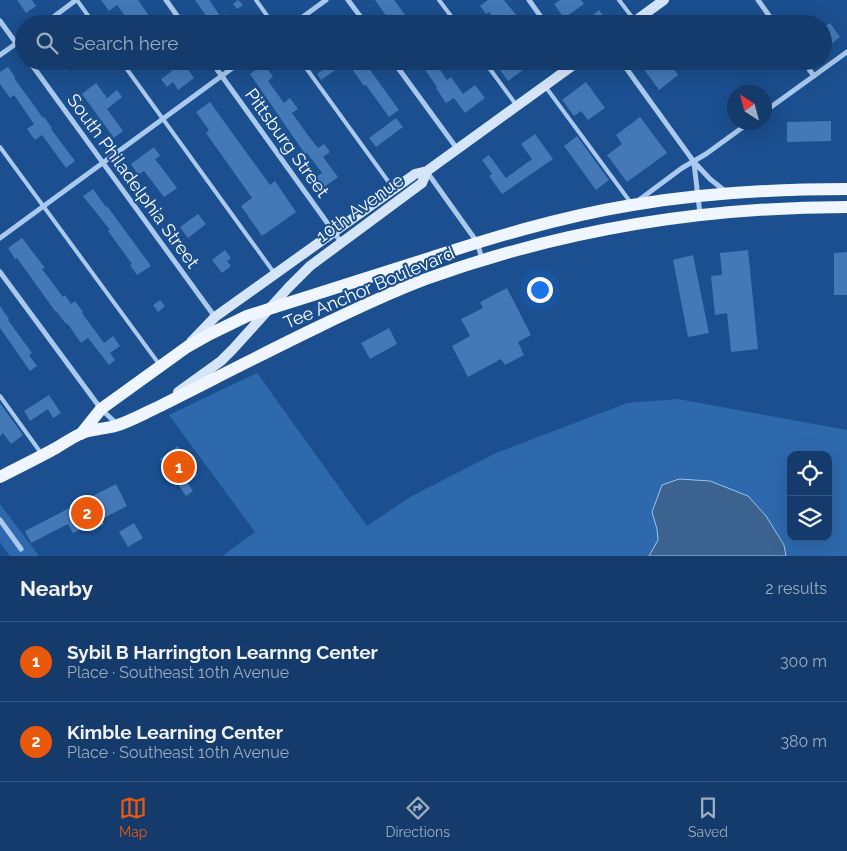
<!DOCTYPE html>
<meta charset="utf-8">
<style>
body{margin:0;font-family:Raleway,sans-serif;background:#214673;color:#f1f3f6}
.controls{position:absolute;right:15px;bottom:15px;display:grid;overflow:hidden;border-radius:10px;box-shadow:0 5px 20px #0002}
.controls button{width:45px;height:45px;display:grid;place-items:center;padding:0;border:0;border-bottom:1px solid #33557e;background:#143b6b;color:#f1f3f6;font:25px sans-serif}
.compass{position:absolute;left:727px;top:85px;width:45px;height:45px;border-radius:50%;background:#143b6b;box-shadow:0 5px 20px #0002;rotate:324deg}
.you{position:absolute;left:539px;top:289px;width:18px;height:18px;margin:-12px;border:4px solid #fff;border-radius:50%;background:#1a73e8;box-shadow:0 0 0 8px #1a73e833}
.badge{display:grid;place-items:center;width:32px;height:32px;border-radius:50%;background:#ea580c;color:#fff;font-size:16px;font-weight:700}
.pin{position:absolute;translate:-50% -50%;border:2px solid #fff;box-shadow:0 1px 5px #0006}
.list{margin:0;padding:0;list-style:none}
h2{display:flex;justify-content:space-between;align-items:center;height:65px;margin:0;padding:0 20px;font-size:21px}
h2 small{font-size:16px;font-weight:400;color:#9dadc1}
.list li{display:grid;grid-template-columns:32px 1fr auto;gap:15px;align-items:center;box-sizing:border-box;height:80px;padding:0 20px;border-top:1px solid #33557e}
.list b{display:block;font-size:19px;white-space:nowrap}
.list p{margin:0;font-size:16px;white-space:nowrap;color:#9dadc1}
.list em{font-size:16px;font-style:normal;color:#9dadc1}
.icon{flex:none;width:28px;height:28px;fill:none;stroke:currentColor;stroke-width:2;stroke-linecap:round;stroke-linejoin:round}
.map{position:relative;flex:none;width:847px;height:556px;overflow:hidden}
.search{position:absolute;background:#143b6b;box-shadow:0 5px 20px #0002;left:15px;right:15px;top:15px;height:55px;display:flex;align-items:center;gap:12px;box-sizing:border-box;padding:0 18px;border-radius:28px;color:#9dadc1;font-size:19px}
.sheet{height:225px;background:#143b6b}
nav{display:flex;justify-content:space-around;align-items:center;box-sizing:border-box;height:70px;border-top:1px solid #33557e;background:#143b6b;font-size:14px;color:#9dadc1}
nav a{display:grid;justify-items:center;gap:2px}
nav .on{color:#ea580c}
.map>svg:first-child{display:block}
</style>
<div class="map">
<svg width="847" height="556" viewBox="0 0 847 556">
<rect width="100%" height="100%" fill="#1b4f8f"/>
<path fill="#2e69ad" fill-rule="evenodd" d="M257,373L367,526L410,497L496,453L627,403L678,399L847,430V556H222L255,532L169,415ZM791,455H828V537H791Z
M0,504L39,556H10L0,542Z"/>
<path fill="#3c6290" stroke="#9cc4f0" d="M679,479L710,481L748,496L766,516L784,545L786,556H649L658,540L657,529L652,512L662,485Z"/>
<path fill="#4478b7" d="M17,0H32L36,6L26,13Z
M101,0H138L155,24H131L117,5L109,11Z
M195,0H209L221,17L226,14L233,24H212Z
M238,0L243,5L237,9L233,4Z
M375,0H394L412,24H392Z
M488,0H504L521,21L517,24H498L489,12L486,14L480,6Z
M560,0H581L584,4L564,18L554,4Z
M599,10L605,18L598,24L592,16Z
M328,15L334,24H317Z
M830,23L840,37L823,50V28Z
M57,61H79L65,71Z
M165,61H182L194,78L178,90L173,82L167,87L161,79L172,71Z
M335,61H362L367,68L368,67L399,110L389,117L366,85L364,86L347,62L321,80L317,74Z
M419,61H434L447,80L451,77L463,94L475,85L485,98L465,113L454,98L446,103L436,88L437,87Z
M505,61H535L508,81L498,67Z
M638,61H668L678,75L659,90Z
M264,64L273,77L268,81L284,103L290,98L298,109L292,113L307,134L318,148L324,144L330,152L323,157L338,177L324,187L316,177L322,173L307,153L305,154L250,74Z
M8,67L15,77L14,78L43,118L44,117L52,128L51,129L75,161L66,168L42,135L35,140L27,129L34,124L14,95L10,98L0,84V72Z
M586,82L605,108L588,120L581,111L574,116L562,100Z
M96,83L107,98L117,90L122,97L107,109L123,131L114,138L82,94Z
M210,102L270,185L275,181L296,212L262,236L241,206L252,198L206,133L209,130L196,112Z
M640,117L667,153L627,182L607,155L622,144L616,135Z
M396,118L403,127L376,147L369,138Z
M831,121V141L787,142V122Z
M535,134L553,159L502,194L489,176L492,174L482,160L489,155L506,178L532,159L521,144Z
M577,136L609,180L596,190L564,146Z
M154,147L160,156L155,159L177,188L164,197L144,171L138,175L131,164Z
M93,189L106,207L107,206L151,266L137,275L130,265L132,264L108,231L110,230L83,196Z
M198,214L206,224L188,238L180,227Z
M22,238L45,268L42,269L63,297L65,295L71,304L75,301L83,312L82,313L104,343L113,336L120,346L110,353L115,360L109,365L88,338L81,343L67,323L66,324L56,311H55L17,258L15,259L8,248Z
M225,250L231,258L227,261L231,266L222,273L212,260Z
M748,250L758,349L731,352L727,313L715,315L711,276L722,275L720,253Z
M847,252V295H834V253Z
M693,255L709,333L688,337L673,260Z
M507,288L531,335L518,342L524,355L505,365L501,359L468,377L452,346L470,336L461,319L483,308L480,302Z
M160,300L165,306L158,312L153,305Z
M0,306L9,319L8,320L32,353L29,355L37,366L30,371L0,328Z
M389,328L397,344L370,359L361,343Z
M49,395L61,413L53,418L48,409L30,421L24,411Z
M0,403L23,435L11,444L3,433L0,436Z
M178,446L197,475L187,482L193,491L186,496L160,459Z
M116,484L127,506L102,519L104,524L96,528L93,523L73,533L68,524L31,543L25,531Z
M134,523L143,538L128,547L119,532Z"/>
<g fill="none" stroke-linecap="round" stroke-linejoin="round">
<path stroke="#a9c9ee" stroke-width="4" d="M77,0L94,24
M256,0L273,24
M439,0L457,24
M619,0L635,21
M121,61L275,274
M301,61L393,188
M484,61L517,106
M545,86L631,203
M0,147L159,364
M0,396L41,453"/>
<path stroke="#a9c9ee" stroke-width="5" d="M166,0L183,24
M348,0L366,24
M529,0L546,24
M758,0L775,24
M0,21L24,54
M44,24L76,0
M293,24L326,0
M0,55L24,38
M29,61L215,317
M211,61L341,242
M393,61L458,150
M621,61L694,162L710,179L725,191
M803,61L814,76
M764,112L847,52
M694,163L700,214
M427,172L477,242L482,259
M639,200L682,168L706,154L750,122
M0,238L242,61
M0,272L101,409L117,424
M0,520L21,549"/>
<path stroke="#d6e6fa" stroke-width="10" d="M631,24L664,0
M191,342L215,317L415,174L427,171L579,61
M178,392L221,361L233,349L288,288L310,266L422,183L427,171"/>
<path stroke="#f0f6ff" stroke-width="12" d="M81,434L101,409L187,347L210,334L247,316C304,298 360,280 417,262C487,239 559,217 632,205C703,193 775,189 847,189
M0,477C19,467 38,458 56,448C64,443 72,438 80,434C90,429 104,429 115,426C129,422 143,414 156,408C210,381 264,353 318,327C353,310 389,293 426,279C561,230 703,207 847,207"/>
</g>
<g text-anchor="middle" stroke-width="4" stroke-linejoin="round" paint-order="stroke">
<g font-size="18" fill="#fff" stroke="#1b4f8f">
<text transform="translate(287 143) rotate(54)" y="6">Pittsburg Street</text>
<text transform="translate(133 181) rotate(54)" y="6">South Philadelphia Street</text>
<text transform="translate(360 208) rotate(-36)" y="6">10th Avenue</text>
<text transform="translate(369 288) rotate(-23)" y="6">Tee Anchor Boulevard</text>
</g>
</g>
</svg>
<div class="controls">
<button><svg class="icon" aria-label="locate" viewBox="0 0 24 24"><circle cx="12" cy="12" r="6"/><path d="M12 2v4M12 18v4M2 12h4M18 12h4"/></svg></button>
<button><svg class="icon" aria-label="layers" viewBox="0 0 24 24"><path d="M12 4l9 5-9 5-9-5zM3 14l9 5 9-5"/></svg></button>
</div>
<svg class="compass" viewBox="-18 -18 36 36"><path d="M0-13l5 13h-10z" fill="#e53935"/><path d="M0 13l5-13h-10z" fill="#9dadc1"/></svg>
<div class="you"></div>
<div class="pin badge" style="left:179px;top:467px">1</div>
<div class="pin badge" style="left:87px;top:513px">2</div>
<div class="search"><svg class="icon" aria-label="search" viewBox="0 0 24 24"><circle cx="10" cy="10" r="6"/><path d="M15 15l6 6"/></svg>Search here</div>
</div>
<section class="sheet">
<h2>Nearby<small>2 results</small></h2>
<ul class="list">
<li><span class="badge">1</span><div><b>Sybil B Harrington Learnng Center</b><p>Place · Southeast 10th Avenue</p></div><em>300 m</em></li>
<li><span class="badge">2</span><div><b>Kimble Learning Center</b><p>Place · Southeast 10th Avenue</p></div><em>380 m</em></li>
</ul>
</section>
<nav>
<a class="on"><svg class="icon" aria-label="map" viewBox="0 0 24 24"><path d="M3 6l6-2 6 2 6-2v14l-6 2-6-2-6 2zM9 4v14M15 6v14"/></svg>Map</a>
<a><svg class="icon" aria-label="directions" viewBox="0 0 24 24"><path d="M12 3l9 9-9 9-9-9zM9 14v-3h6M13 9l2 2-2 2"/></svg>Directions</a>
<a><svg class="icon" aria-label="saved" viewBox="0 0 24 24"><path d="M7 4h10v16l-5-4-5 4z"/></svg>Saved</a>
</nav>
